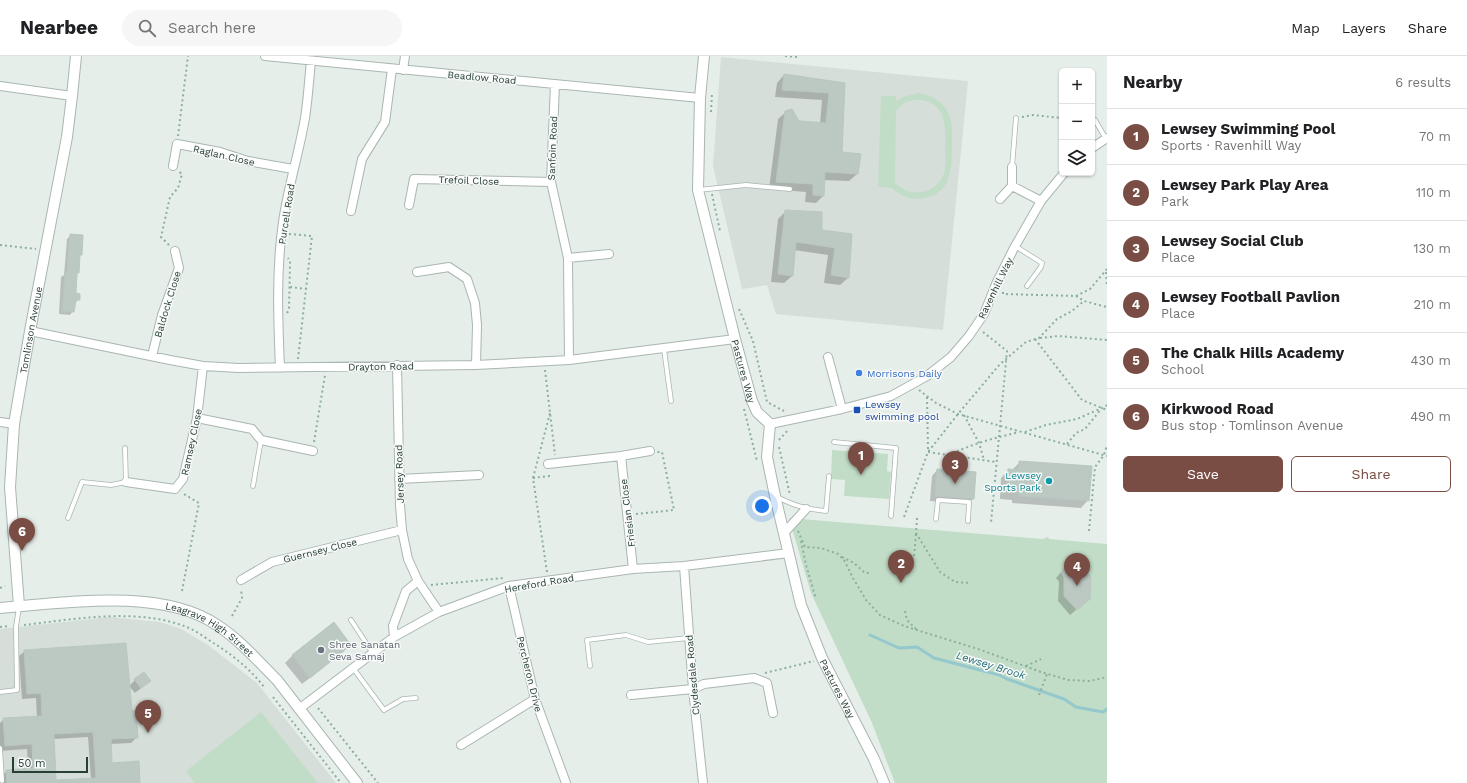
<!DOCTYPE html>
<meta charset="utf-8">
<style>
body{margin:0;font-family:"Work Sans",sans-serif;background:#f6f6f6;color:#202124}
.controls{position:absolute;right:12px;top:12px;display:grid;overflow:hidden;border-radius:6px;box-shadow:0 1px 3px #0004}
.controls button{width:36px;height:36px;display:grid;place-items:center;padding:0;border:0;border-bottom:1px solid #e0e0e0;background:#fff;color:#202124;font:20px sans-serif}
.scale{position:absolute;left:12px;bottom:10px;width:76px;box-sizing:border-box;padding-left:4px;border:2px solid #273f37;border-top:0;font-size:11px;line-height:14px;white-space:nowrap;color:#273f37;-webkit-text-stroke:3px #f7faf8;paint-order:stroke}
.you{position:absolute;left:762px;top:450px;width:14px;height:14px;margin:-10px;border:3px solid #fff;border-radius:50%;background:#1a73e8;box-shadow:0 0 0 6px #1a73e833}
.badge{display:grid;place-items:center;width:26px;height:26px;border-radius:50%;background:#794d44;color:#fff;font-size:13px;font-weight:700}
.pin{position:absolute;translate:-50% -33px;filter:drop-shadow(0 1px 2px #0008)}
.pin::after{content:'';position:absolute;top:21px;width:14px;height:12px;background:inherit;clip-path:polygon(0 0,100% 0,50% 100%)}
.list{margin:0;padding:0;list-style:none}
h2{display:flex;justify-content:space-between;align-items:center;height:52px;margin:0;padding:0 16px;font-size:17px}
h2 small{font-size:13px;font-weight:400;color:#757577}
.list li{display:grid;grid-template-columns:26px 1fr auto;gap:12px;align-items:center;box-sizing:border-box;height:56px;padding:0 16px;border-top:1px solid #e0e0e0}
.list b{display:block;font-size:15px;white-space:nowrap}
.list p{margin:0;font-size:13px;white-space:nowrap;color:#757577}
.list em{font-size:13px;font-style:normal;color:#757577}
.actions{display:flex;gap:8px;padding:12px 16px}
.actions a{flex:1;padding:9px 0;border:1px solid #794d44;border-radius:6px;text-align:center;font-size:14px;color:#794d44}
.actions .main{background:#794d44;color:#fff}
.icon{flex:none;width:22px;height:22px;fill:none;stroke:currentColor;stroke-width:2;stroke-linecap:round;stroke-linejoin:round}
.map{position:relative;flex:none;width:1107px;height:727px;overflow:hidden}
header{display:flex;align-items:center;gap:24px;box-sizing:border-box;height:56px;padding:0 20px;background:#fff;border-bottom:1px solid #e0e0e0}
header strong{font-size:19px}
nav{display:flex;gap:22px;margin-inline-start:auto;font-size:14px}
.search{width:280px;height:36px;background:#f6f6f6;display:flex;align-items:center;gap:10px;box-sizing:border-box;padding:0 14px;border-radius:22px;color:#757577;font-size:15px}
main{display:flex}
aside{flex:1;background:#fff}
.map>svg:first-child{display:block}
</style>
<header>
<strong>Nearbee</strong>
<div class="search"><svg class="icon" aria-label="search" viewBox="0 0 24 24"><circle cx="10" cy="10" r="6"/><path d="M15 15l6 6"/></svg>Search here</div>
<nav><a>Map</a><a>Layers</a><a>Share</a></nav>
</header>
<main>
<div class="map">
<svg width="1107" height="727" viewBox="0 0 1107 727">
<rect width="100%" height="100%" fill="#e6eeea"/>
<path fill="#d5ded9" d="M721,1L968,25L943,274L776,258L767,229L742,233L713,110Z
M109,561L160,566L181,573L208,589L257,627L336,727H0V573Z"/>
<path fill="#c2ddc7" fill-rule="evenodd" d="M918,37C929,39 940,43 946,53C953,63 952,75 952,86C952,109 953,137 924,142C914,144 906,142 898,137C895,135 893,132 890,132C887,131 882,131 878,131L881,40H896V45L906,40ZM914,44C946,43 946,68 945,92C945,102 947,113 942,122C932,140 907,141 895,126L896,55L904,47Z
M832,394L888,398L887,415L891,416L889,443L844,440L845,424L831,423Z
M789,462L1042,483L1048,481L1049,483L1107,488V727H895L872,667L811,537Z
M261,656L318,727H195L186,715Z"/>
<path fill="#0003" fill-rule="evenodd" d="M784,19L844,28L841,97L857,118L849,125L823,124V140L816,147L805,146L806,136L769,133L778,63L786,56L798,66L820,68L822,44L775,41L777,27Z
M786,155L821,175L850,179L848,222L840,229L824,227L828,199L794,194L792,220L784,227L771,226L778,163Z
M71,179L81,198L79,200L78,216L76,218L75,238L79,243L75,247L73,255L70,259L59,258L61,221L64,219L67,183Z
M1020,406L1088,444L1081,452L1012,447V444L1000,443L1001,422L1009,414H1012Z
M937,414L973,443L967,448L930,445L932,420Z
M1061,516L1083,548L1070,559L1058,545L1059,526L1056,522Z
M350,589L342,597L302,628L285,607L293,599Z
M25,595L131,656L137,681L131,687L110,688L111,708L139,727H2L1,720L7,715L28,713L27,693L0,695V667L4,663L37,661L36,642L22,643L19,600ZM88,681L91,723L55,725L53,683Z
M135,624L150,625L135,637L129,630Z"/>
<g fill="none" stroke-linecap="round" stroke-linejoin="round">
<path stroke="#94c8cd" stroke-width="3" d="M870,579L899,592L917,591L934,602L999,619L1007,623L1064,643L1076,651L1103,656L1107,653"/>
</g>
<path fill="#bcc9c3" stroke="#b9c7c0" fill-rule="evenodd" d="M784,18L845,27L842,96L861,98L858,118L825,116L824,140L813,139V128L776,126L785,55L792,53L799,65L826,67L829,37L782,34Z
M785,154L822,156V174L852,178L849,222L831,219L835,192L796,186L793,220L778,218Z
M70,178L83,179L82,199H80L79,217H77L76,237L80,238V244H76L74,256L62,255L65,217H67Z
M1019,405L1092,410L1089,445L1019,440V437L1007,436L1008,413L1019,414Z
M937,413L976,416L974,443L935,440Z
M1079,507L1091,521L1090,543L1077,554L1064,540V521L1061,516L1067,511L1070,515Z
M334,566L351,589L310,622L292,599Z
M126,587L132,655L136,654L138,682L111,683L112,707L139,705L140,727H7L6,714L33,712L32,688L5,690L3,662L42,660L41,637L27,638L24,594ZM93,676L96,722L56,724L54,678Z
M144,616L151,625L141,632L134,623Z"/>
<g fill="none" stroke-linecap="round" stroke-linejoin="round">
<defs>
<path id="service" d="M1095,64L1106,83
M1012,111L1016,62
M698,134L746,129L790,133
M1015,190L1042,207L1041,211L1027,230
M664,293L671,345
M834,386L896,392L891,460
M253,430L261,384
M777,441C795,450 806,453 826,455L829,420
M68,462L82,426L111,429L126,426L125,392
M936,463L938,444L969,446L968,465
M351,564L372,596
M590,610L587,584L626,579L648,586L689,582
M353,612L384,654L403,643L416,642
M0,636L17,634L16,571L19,551
M0,692L2,725"/>
<path id="minor" d="M265,0L700,42
M403,14L405,0
M555,28L551,126L568,202L569,304
M0,30L72,40
M1092,92L1107,82
M173,110L177,88L220,96L248,105L293,113
M1012,111V130L1041,145
M1000,143L1012,130
M409,149L414,123L551,126
M351,155L362,103L385,66L392,13
M568,202L609,198
M417,216L449,211L467,223L475,247L477,269L476,309
M30,275L170,304L203,310L239,312L476,309L569,304L735,283
M152,300L162,259L179,212L175,195
M828,301L842,353
M280,312C278,264 276,214 283,166C288,131 299,97 305,62C308,43 309,24 311,5
M197,362L252,373L261,384L313,395
M0,366L14,368
M770,368L842,353L891,340L927,320L951,301L969,280L984,258L996,228L1014,192L1041,145L1064,117
M548,408L621,400
M399,423L479,419
M126,426L175,433L183,423L197,362L203,310
M784,477L806,453
M684,510L693,633L703,727
M633,513L621,400L650,395
M241,524L272,506L402,474
M418,525L439,556
M509,530L535,643L566,727
M394,581L393,570L406,535L418,525L408,503L402,474L400,449L397,309
M631,639L693,633L704,628L754,622L767,627L773,657
M299,653L394,581L439,556L509,530L633,513L684,510L789,497
M461,689L535,643"/>
<g id="tertiary">
<path id="s1" d="M704,0L700,42L698,134L735,283L752,345L757,356L770,368L767,401L775,440L801,549L822,602L874,703L884,727"/>
<path id="s2" d="M19,550L10,431L14,368L30,275L67,81L72,40L76,0"/>
<path id="s3" d="M0,552C64,547 161,531 217,569C240,584 258,605 277,624L357,727"/>
</g>
</defs>
<use href="#service" stroke="#a9b6b1" stroke-width="5.5"/>
<use href="#minor" stroke="#a9b6b1" stroke-width="10"/>
<use href="#tertiary" stroke="#a9b6b1" stroke-width="12"/>
<path stroke="#8aafa1" stroke-width="2" stroke-dasharray="2 3" stroke-linecap="butt" d="M785,0L797,1L796,0
M711,56L712,37
M1022,61L1033,59L1062,62
M178,80L188,0
M712,138L720,175
M289,178L312,180L298,303
M0,189L36,193
M169,189L161,181L170,141L178,132L182,118L178,115
M1106,216L1107,231
M290,231L306,233
M1003,236V238L1076,240L1084,245L1107,251
M1076,240L1090,233L1107,213
M739,253L753,285L767,346L784,355
M287,257L289,254L290,206L288,202
M983,276L1007,295L991,467
M1040,282L1058,280L1107,284
M1035,283L1082,344L1107,354
M545,314L555,399
M919,334L936,347L958,358L1107,400
M927,341L928,394
M744,353L757,405
M964,359L979,387L984,404
M1025,376L1046,369L1077,363L1102,352
M779,384L788,374
M314,386L325,319
M1067,388L1076,377L1085,373L1102,352L1107,349
M779,391L790,439
M928,396L996,406
M948,400C970,388 995,382 1019,376
M533,422L549,420V417
M636,458L674,454L662,396H657
M904,461L928,396L958,358L1000,308L1026,286L1039,282L1057,263L1072,255L1084,245
M917,462L916,477L940,516L955,526L971,527
M798,475L805,491L821,492L838,498L844,504L853,522L866,544L880,559L904,570L981,594L1041,616L1068,624L1090,625L1107,621
M1089,475L1095,411L1104,399L1107,389
M801,485L806,509L816,543
M914,500L916,478
M842,501L854,507L865,517H869
M547,516L533,422L550,357
M431,529L504,522
M0,532L5,530
M182,535L199,447L182,437
M905,555L907,564L917,574
M232,560L242,542L241,533
M24,569C75,563 140,551 189,572C198,576 207,583 215,588C234,600 251,614 265,632
M0,571L9,570
M1026,610L1041,603
M765,617L814,605
M1039,639L1047,618
M273,641L341,727
M318,652L378,727"/>
<use href="#service" stroke="#fff" stroke-width="4"/>
<use href="#minor" stroke="#fff" stroke-width="8"/>
<use href="#tertiary" stroke="#fff" stroke-width="10"/>
</g>
<circle fill="#3f7fe0" stroke="#f7faf8" stroke-width="1.5" cx="859" cy="317" r="4"/>
<rect fill="#1a4fb4" stroke="#f7faf8" stroke-width="1.5" x="853" y="350" width="8" height="8" rx="2"/>
<circle fill="#0f9aa8" stroke="#f7faf8" stroke-width="1.5" cx="1049" cy="425" r="4"/>
<circle fill="#6b7280" stroke="#f7faf8" stroke-width="1.5" cx="321" cy="594" r="4"/>
<g text-anchor="middle" stroke-width="3" stroke-linejoin="round" paint-order="stroke">
<g font-size="10" fill="#273f37" stroke="#f7faf8">
<text transform="translate(482 21) rotate(5)" y="4">Beadlow Road</text>
<text transform="translate(552 92) rotate(-88)" y="4">Sanfoin Road</text>
<text transform="translate(224 99) rotate(13)" y="4">Raglan Close</text>
<text transform="translate(469 124) rotate(2)" y="4">Trefoil Close</text>
<text transform="translate(286 158) rotate(-81)" y="4">Purcell Road</text>
<text transform="translate(995 232) rotate(-64)" y="4">Ravenhill Way</text>
<text transform="translate(167 248) rotate(-73)" y="4">Baldock Close</text>
<text dy="4" stroke="none"><textPath href="#s2" startOffset="278">Tomlinson Avenue</textPath></text>
<text transform="translate(381 310) rotate(-1)" y="4">Drayton Road</text>
<text dy="4" stroke="none"><textPath href="#s1" startOffset="321">Pastures Way</textPath></text>
<text transform="translate(191 386) rotate(-78)" y="4">Ramsey Close</text>
<text transform="translate(399 418) rotate(-92)" y="4">Jersey Road</text>
<text transform="translate(627 457) rotate(-97)" y="4">Friesian Close</text>
<text transform="translate(320 494) rotate(-14)" y="4">Guernsey Close</text>
<text transform="translate(539 527) rotate(-10)" y="4">Hereford Road</text>
<text dy="4" stroke="none"><textPath href="#s3" startOffset="217">Leagrave High Street</textPath></text>
<text transform="translate(530 618) rotate(76)" y="4">Percheron Drive</text>
<text transform="translate(692 619) rotate(-95)" y="4">Clydesdale Road</text>
<text dy="4" stroke="none"><textPath href="#s1" startOffset="658">Pastures Way</textPath></text>
</g>
<g font-size="10" fill="#366cbe" stroke="#f7faf8" text-anchor="start">
<text x="867" y="321">Morrisons Daily</text>
</g>
<g font-size="10" fill="#164399" stroke="#f7faf8" text-anchor="start">
<text x="865" y="352">Lewsey<tspan x="865" dy="12">swimming pool</tspan></text>
</g>
<g font-size="10" fill="#0d838f" stroke="#f7faf8" text-anchor="end">
<text x="1041" y="423">Lewsey<tspan x="1041" dy="12">Sports Park</tspan></text>
</g>
<g font-size="10" fill="#5b616d" stroke="#f7faf8" text-anchor="start">
<text x="329" y="592">Shree Sanatan<tspan x="329" dy="12">Seva Samaj</tspan></text>
</g>
<g font-size="11" font-style="italic" fill="#256e76" stroke="#f7faf8">
<text transform="translate(991 609) rotate(17)" y="4">Lewsey Brook</text>
</g>
</g>
</svg>
<div class="controls">
<button>+</button>
<button>−</button>
<button><svg class="icon" aria-label="layers" viewBox="0 0 24 24"><path d="M12 4l9 5-9 5-9-5zM3 14l9 5 9-5"/></svg></button>
</div>
<div class="scale">50 m</div>
<div class="you"></div>
<div class="pin badge" style="left:861px;top:419px">1</div>
<div class="pin badge" style="left:901px;top:527px">2</div>
<div class="pin badge" style="left:955px;top:428px">3</div>
<div class="pin badge" style="left:1077px;top:530px">4</div>
<div class="pin badge" style="left:148px;top:677px">5</div>
<div class="pin badge" style="left:22px;top:495px">6</div>
</div>
<aside>
<h2>Nearby<small>6 results</small></h2>
<ul class="list">
<li><span class="badge">1</span><div><b>Lewsey Swimming Pool</b><p>Sports · Ravenhill Way</p></div><em>70 m</em></li>
<li><span class="badge">2</span><div><b>Lewsey Park Play Area</b><p>Park</p></div><em>110 m</em></li>
<li><span class="badge">3</span><div><b>Lewsey Social Club</b><p>Place</p></div><em>130 m</em></li>
<li><span class="badge">4</span><div><b>Lewsey Football Pavlion</b><p>Place</p></div><em>210 m</em></li>
<li><span class="badge">5</span><div><b>The Chalk Hills Academy</b><p>School</p></div><em>430 m</em></li>
<li><span class="badge">6</span><div><b>Kirkwood Road</b><p>Bus stop · Tomlinson Avenue</p></div><em>490 m</em></li>
</ul>
<div class="actions"><a class="main">Save</a><a>Share</a></div>
</aside>
</main>
